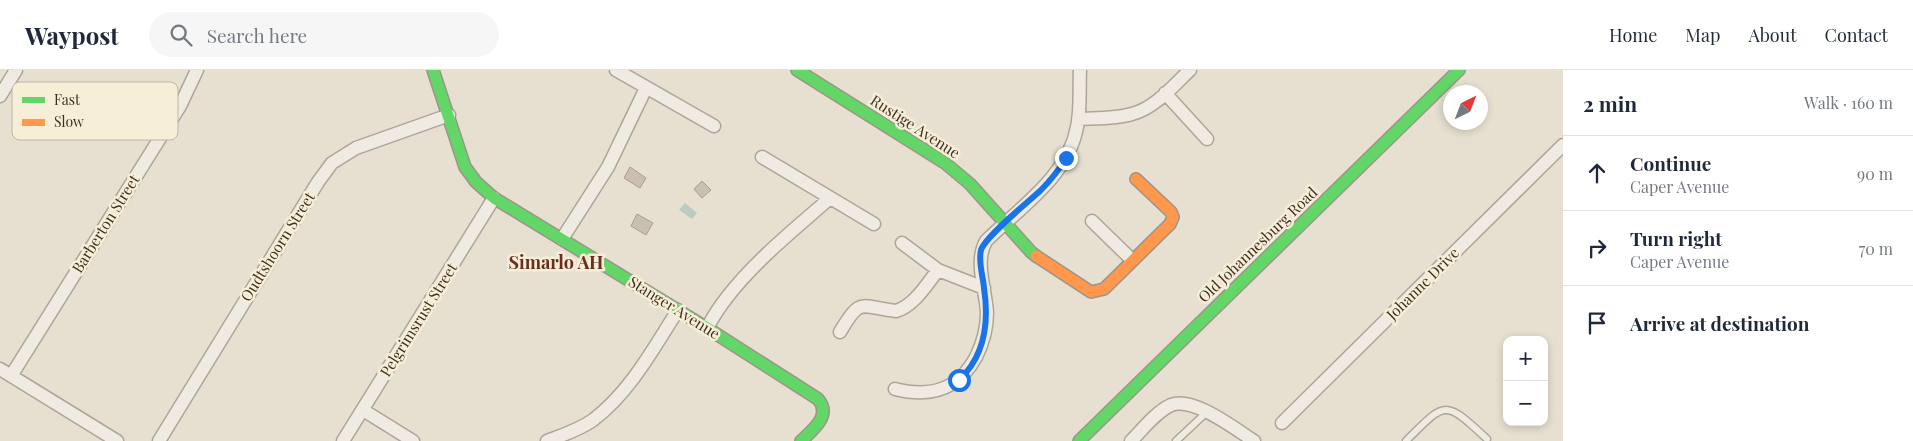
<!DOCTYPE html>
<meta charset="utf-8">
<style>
body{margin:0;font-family:"Playfair Display",serif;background:#f6f6f7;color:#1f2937}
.controls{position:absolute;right:15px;bottom:15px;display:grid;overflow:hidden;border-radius:10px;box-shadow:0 2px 8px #0003}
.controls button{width:45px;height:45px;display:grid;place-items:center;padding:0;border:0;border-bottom:1px solid #e0e1e3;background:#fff;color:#1f2937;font:25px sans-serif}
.compass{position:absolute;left:1443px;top:15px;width:45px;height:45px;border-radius:50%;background:#fff;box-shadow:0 2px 8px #0003;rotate:42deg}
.stop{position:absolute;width:15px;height:15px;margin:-11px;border:4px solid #1a73e8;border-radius:50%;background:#fff}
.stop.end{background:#1a73e8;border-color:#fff;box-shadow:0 1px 5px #0008}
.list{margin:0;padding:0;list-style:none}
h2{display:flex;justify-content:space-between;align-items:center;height:65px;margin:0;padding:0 20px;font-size:21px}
h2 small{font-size:16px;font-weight:400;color:#747a83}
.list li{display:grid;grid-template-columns:32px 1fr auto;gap:15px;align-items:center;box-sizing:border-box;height:75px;padding:0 20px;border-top:1px solid #e0e1e3}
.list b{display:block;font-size:19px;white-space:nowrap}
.list p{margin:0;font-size:16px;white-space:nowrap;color:#747a83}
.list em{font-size:16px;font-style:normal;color:#747a83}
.icon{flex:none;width:28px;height:28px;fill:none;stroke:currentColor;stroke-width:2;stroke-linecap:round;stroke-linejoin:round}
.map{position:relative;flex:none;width:1563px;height:371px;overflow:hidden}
header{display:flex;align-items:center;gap:30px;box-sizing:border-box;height:70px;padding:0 25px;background:#fff;border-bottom:1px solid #e0e1e3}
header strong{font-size:24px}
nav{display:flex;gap:28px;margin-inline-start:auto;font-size:18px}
.search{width:350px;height:45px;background:#f6f6f7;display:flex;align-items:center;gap:12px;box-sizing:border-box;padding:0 18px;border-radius:28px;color:#747a83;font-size:19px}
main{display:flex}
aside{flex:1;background:#fff}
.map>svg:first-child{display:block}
</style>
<header>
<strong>Waypost</strong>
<div class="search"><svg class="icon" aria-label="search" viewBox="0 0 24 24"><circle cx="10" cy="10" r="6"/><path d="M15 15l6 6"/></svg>Search here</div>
<nav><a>Home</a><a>Map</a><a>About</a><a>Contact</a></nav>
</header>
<main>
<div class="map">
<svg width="1563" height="371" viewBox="0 0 1563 371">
<rect width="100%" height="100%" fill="#e7e0d1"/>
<path fill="#bcccc2" d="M685,133L697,143L692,149L679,140Z"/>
<path fill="#cbbfb2" stroke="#a89c90" d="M630,97L646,108L640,118L624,108Z
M702,111L711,120L702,128L694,119Z
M637,144L653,153L646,165L631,156Z"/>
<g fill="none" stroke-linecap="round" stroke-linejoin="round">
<defs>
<path id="lane" d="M1176,371L1207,342
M1406,371C1446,331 1444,329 1487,369"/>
<path id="street" d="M616,0L714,56
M1165,23L1207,69
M0,26L16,0
M1078,49C1096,48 1115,49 1132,44C1155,38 1173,16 1190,0
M762,87L874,154
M1092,151L1132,190
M562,169L608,97L646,18
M902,173L938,200L984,218
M707,258C713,247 720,236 728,226C757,189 795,159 830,128
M840,262C861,226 860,237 896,241C914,236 927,214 938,200
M0,299L117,371
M11,306L180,36L197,0
M895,319C931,328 958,320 976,287C983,273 987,258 987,243C986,220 974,192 986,171C1019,138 1068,107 1077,57C1081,39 1079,19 1080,0
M363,340L413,371
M1282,353L1563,75
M159,371L318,112L332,93L356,78L449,45
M343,371L494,128
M547,371C563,365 579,360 593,350C630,322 653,279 678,240
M1131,371C1143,359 1156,342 1171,335C1193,326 1235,359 1254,371"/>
<path id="fast" d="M433,0L465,97L476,112L494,128L707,258L818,329C832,345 813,360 801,371
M797,0L945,93L970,114L1031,182L1036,186
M1079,371L1459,0"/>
<path id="slow" d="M1036,186L1091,222L1104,219L1170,154L1173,147L1171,142L1136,109"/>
</defs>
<use href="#lane" stroke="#ada599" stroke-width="9"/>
<use href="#street" stroke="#ada599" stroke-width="15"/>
<use href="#fast" stroke="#9c958a" stroke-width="14"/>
<use href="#slow" stroke="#9c958a" stroke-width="14"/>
<use href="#lane" stroke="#efebe3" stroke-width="6"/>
<use href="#street" stroke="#efebe3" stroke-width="12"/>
<use href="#fast" stroke="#63d668" stroke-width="11"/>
<use href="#slow" stroke="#ff974d" stroke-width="11"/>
</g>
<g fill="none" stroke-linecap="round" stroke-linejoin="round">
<path stroke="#1a73e8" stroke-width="6" d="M959,310C985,286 989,251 984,218C983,206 978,192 981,180C985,167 1028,132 1040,121C1050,111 1059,100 1066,88"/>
</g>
<g text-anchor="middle" stroke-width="5" stroke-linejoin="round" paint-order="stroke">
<g font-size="15" fill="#3d2e20" stroke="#f7eed8">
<text transform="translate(915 57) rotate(33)" y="5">Rustige Avenue</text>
<text transform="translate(106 154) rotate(-58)" y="5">Barberton Street</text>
<text transform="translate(1258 175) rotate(-44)" y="5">Old Johannesburg Road</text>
<text transform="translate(278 177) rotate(-58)" y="5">Oudtshoorn Street</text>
<text transform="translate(1423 214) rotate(-45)" y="5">Johanne Drive</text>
<text transform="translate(674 238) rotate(32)" y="5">Stanger Avenue</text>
<text transform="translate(419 250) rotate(-58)" y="5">Pelgrimsrust Street</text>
</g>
<g font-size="18" font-weight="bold" fill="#6b2e1e" stroke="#f7eed8">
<text x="556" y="199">Simarlo AH</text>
</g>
</g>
<rect x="12" y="12" width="166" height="58" rx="8" fill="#f7eed8" stroke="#bfb4a1" stroke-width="1"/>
<rect x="22" y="27" width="23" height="6" fill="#63d668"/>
<rect x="22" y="49" width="23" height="7" fill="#ff974d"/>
<g font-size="14" fill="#3d2e20">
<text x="54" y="35">Fast</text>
<text x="54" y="57">Slow</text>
</g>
</svg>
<div class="controls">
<button>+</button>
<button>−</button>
</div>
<svg class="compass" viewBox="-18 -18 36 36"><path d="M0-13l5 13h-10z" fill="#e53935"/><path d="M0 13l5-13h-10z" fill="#747a83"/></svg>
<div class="stop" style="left:959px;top:310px"></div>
<div class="stop end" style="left:1066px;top:88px"></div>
</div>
<aside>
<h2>2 min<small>Walk · 160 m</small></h2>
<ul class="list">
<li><svg class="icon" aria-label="ahead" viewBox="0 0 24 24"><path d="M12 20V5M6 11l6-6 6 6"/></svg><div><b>Continue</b><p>Caper Avenue</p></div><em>90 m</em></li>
<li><svg class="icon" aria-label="right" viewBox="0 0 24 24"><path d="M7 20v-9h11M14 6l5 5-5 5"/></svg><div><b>Turn right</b><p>Caper Avenue</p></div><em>70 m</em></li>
<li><svg class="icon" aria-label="arrive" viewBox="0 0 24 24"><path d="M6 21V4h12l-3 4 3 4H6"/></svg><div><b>Arrive at destination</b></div></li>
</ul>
</aside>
</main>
